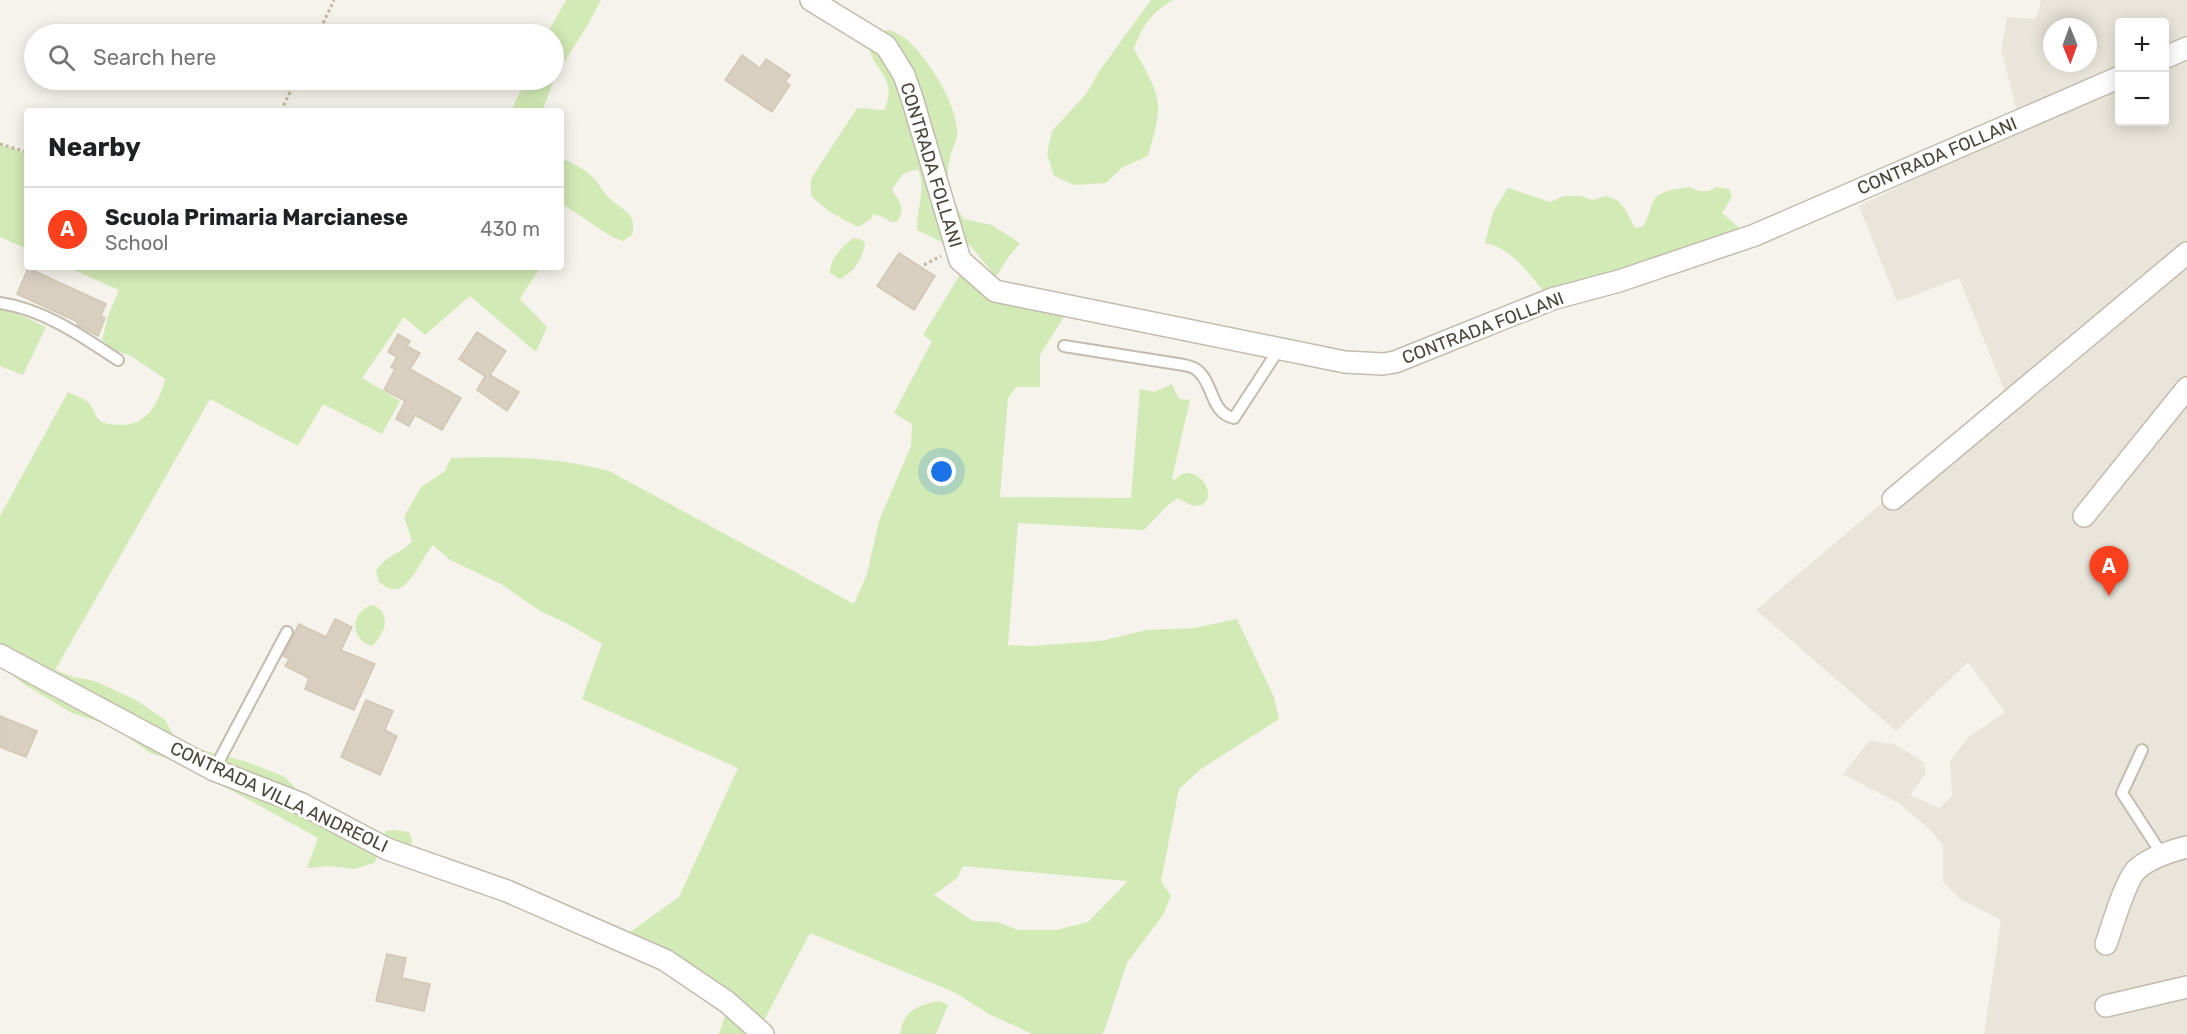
<!DOCTYPE html>
<meta charset="utf-8">
<style>
body{margin:0;font-family:Rubik,sans-serif;background:#f6f6f6;color:#202124}
.controls{position:absolute;right:18px;top:18px;display:grid;overflow:hidden;border-radius:6px;box-shadow:0 3px 15px #0003}
.controls button{width:54px;height:54px;display:grid;place-items:center;padding:0;border:0;border-bottom:2px solid #e0e0e0;background:#fff;color:#202124;font:30px sans-serif}
.compass{position:absolute;left:2043px;top:18px;width:54px;height:54px;border-radius:50%;background:#fff;box-shadow:0 3px 15px #0003;rotate:179deg}
.you{position:absolute;left:942px;top:472px;width:21px;height:21px;margin:-15px;border:4px solid #fff;border-radius:50%;background:#1a73e8;box-shadow:0 0 0 9px #1a73e833}
.badge{display:grid;place-items:center;width:39px;height:39px;border-radius:50%;background:#fc3f1d;color:#fff;font-size:20px;font-weight:700}
.pin{position:absolute;translate:-50% -50px;filter:drop-shadow(0 2px 3px #0008)}
.pin::after{content:'';position:absolute;top:32px;width:21px;height:18px;background:inherit;clip-path:polygon(0 0,100% 0,50% 100%)}
.list{margin:0;padding:0;list-style:none}
h2{display:flex;justify-content:space-between;align-items:center;height:78px;margin:0;padding:0 24px;font-size:26px}
h2 small{font-size:20px;font-weight:400;color:#757577}
.list li{display:grid;grid-template-columns:39px 1fr auto;gap:18px;align-items:center;box-sizing:border-box;height:84px;padding:0 24px;border-top:2px solid #e0e0e0}
.list b{display:block;font-size:22px;white-space:nowrap}
.list p{margin:0;font-size:20px;white-space:nowrap;color:#757577}
.list em{font-size:20px;font-style:normal;color:#757577}
.icon{flex:none;width:33px;height:33px;fill:none;stroke:currentColor;stroke-width:2;stroke-linecap:round;stroke-linejoin:round}
.map{position:relative;flex:none;width:2187px;height:1034px;overflow:hidden}
.search{position:absolute;background:#fff;box-shadow:0 3px 15px #0003;left:24px;top:24px;width:540px;height:66px;display:flex;align-items:center;gap:15px;box-sizing:border-box;padding:0 21px;border-radius:33px;color:#757577;font-size:22px}
.panel{position:absolute;background:#fff;box-shadow:0 3px 15px #0003;left:24px;top:108px;width:540px;height:162px;border-radius:6px}
.map>svg:first-child{display:block}
</style>
<div class="map">
<svg width="2187" height="1034" viewBox="0 0 2187 1034">
<rect width="100%" height="100%" fill="#f6f3ec"/>
<path fill="#eae5da" fill-rule="evenodd" d="M2040,0H2187V1034H1984L2001,920L1960,899L1943,882V845L1929,829L1900,804L1843,774L1869,741L1895,744L1923,762L1926,773L1910,795L1939,808L1952,796L1950,762L1967,738L2005,712L1968,662L1896,731L1756,610L2007,397L1959,278L1897,302L1859,206L2021,127L2001,50L2007,17L2035,19L2041,3ZM2120,22H2164V122H2120ZM2052,27H2088V63H2052Z"/>
<path fill="#d2eab5" fill-rule="evenodd" d="M566,0H601L587,26L555,77L542,111H511L526,80H554V34H547Z
M1151,0H1173C1152,12 1142,26 1134,49C1143,66 1156,85 1158,105C1159,122 1152,140 1148,156L1123,167L1106,183L1074,185L1054,176L1047,154L1052,131L1086,94L1100,70Z
M890,30C895,33 901,35 906,39C927,56 960,108 957,136C956,142 953,148 951,153C944,180 949,197 964,219L992,225L1020,243L1007,259L996,277L970,245L958,241L944,243L917,230C916,208 927,189 918,169L903,174L892,189C900,204 906,206 897,222H891L883,217L873,214L871,219L858,227L830,212L811,196V179L857,108L884,110C887,104 890,94 888,86C884,67 861,58 873,33Z
M0,145L27,153V249L0,237Z
M561,158C574,164 587,169 596,181C600,185 603,192 607,196C621,210 638,212 632,235L623,241L612,237L561,203Z
M1689,187C1699,191 1706,195 1716,187L1729,189L1732,197L1722,213L1749,236L1661,278L1630,287L1545,293C1529,274 1512,248 1485,243L1493,212L1508,188L1550,202L1564,196H1580L1593,200L1606,196L1617,200L1625,209L1635,228L1643,226C1650,216 1649,209 1654,200C1660,190 1678,189 1689,187Z
M853,238L861,239L865,243C864,257 852,274 840,279L830,273C829,260 843,246 853,238Z
M67,267H535L539,269L520,299L547,327L536,352L470,296L425,335L404,317L362,378L400,401L382,434L323,404L298,446L210,399L55,670L73,677L95,681L136,700L165,720L175,738L199,749L247,762L283,776L294,786L299,800L381,851L374,863L354,869L329,866L307,868L318,838L182,763L150,753L112,726L72,713L25,685L0,666V516L68,392C74,395 84,398 89,403C94,409 95,418 102,422C109,425 119,425 125,425C150,422 159,401 165,379L131,356L114,350L102,340L108,316L119,290Z
M964,268L1068,310L1040,355V387H1016L1008,398L1000,497L1131,498L1140,389L1154,392L1172,384L1179,399L1190,400L1172,478L1174,481C1189,461 1211,483 1208,497C1208,498 1203,505 1202,505L1193,506L1178,498L1168,505L1144,530L1018,523L1008,645L1032,646L1100,641L1147,630L1194,628L1237,619L1274,697L1279,719L1201,769L1179,789L1161,881L1171,896L1163,915L1127,963L1103,1034H1032L989,1014L954,992L810,933L762,1024L626,935L679,897L738,768L582,699L602,644L568,624L540,611L501,584L450,560L433,545C422,557 409,593 392,589C388,589 383,585 379,582L376,571C387,554 400,555 412,541L404,517L421,487L445,471L451,458C504,456 558,457 609,471L854,604L867,574L879,521L911,446L912,424L894,413L932,341L923,335ZM963,866L1127,881V882L1088,922L1056,930H1018L997,922L973,921L934,895L957,878Z
M0,309L16,313L46,327L23,375L0,366Z
M374,605C392,615 385,634 372,646C348,639 351,609 374,605Z
M395,830L409,832L412,839L411,849L382,838L386,831Z
M939,1001L948,1005L936,1034H900C903,1010 919,1005 939,1001Z
M727,1009L756,1034H719Z"/>
<path fill="#d8cfc1" stroke="#d3c7b4" stroke-width="1.5" d="M742,55L760,68L766,59L790,75L785,82L790,85L772,112L725,80Z
M899,253L935,276L914,310L877,286Z
M28,268L106,304L101,316L105,318L98,336L77,325L78,322L17,294Z
M477,332L506,351L490,375L519,392L507,411L477,390L485,376L459,359Z
M398,334L410,341L407,346L420,353L410,369L461,398L442,430L415,415L409,426L396,419L405,401L384,390L395,369L391,367L397,357L388,352Z
M335,619L352,627L341,650L375,664L354,710L305,689L309,678L285,666L289,659L283,656L299,624L326,637Z
M366,700L393,711L385,730L397,736L380,775L341,757Z
M0,716L37,731L26,757L0,747Z
M387,954L406,958L402,978L430,984L424,1011L376,1001Z"/>
<g fill="none" stroke-linecap="round" stroke-linejoin="round">
<defs>
<path id="service" d="M0,303C45,310 80,335 118,360
M1064,346L1184,365C1188,366 1194,367 1197,370C1214,383 1210,413 1234,418L1279,349
M2142,750L2122,793L2163,856
M214,770L287,632"/>
<path id="minor" d="M811,0L886,46L904,75L912,98L960,260L995,291L1345,362L1383,364L1395,362L1552,299L1619,281L1755,235L2120,77
M2164,58L2187,48
M1893,499L2187,253
M2084,516L2187,388
M0,655L214,770L302,804L387,849L507,891L665,960L727,1002L763,1034
M2106,944C2112,927 2125,882 2136,870C2148,859 2171,851 2187,847
M2106,1006L2187,987"/>
</defs>
<use href="#service" stroke="#c2bbae" stroke-width="14"/>
<use href="#minor" stroke="#c2bbae" stroke-width="24"/>
<path stroke="#c4b79f" stroke-width="3" stroke-dasharray="3 3" stroke-linecap="butt" d="M318,34L334,0
M281,111L296,80
M0,144L27,152
M924,265L941,256"/>
<use href="#service" stroke="#fff" stroke-width="10"/>
<use href="#minor" stroke="#fff" stroke-width="21"/>
</g>
<g text-anchor="middle" stroke-width="6" stroke-linejoin="round" paint-order="stroke">
<g font-size="18" fill="#4b4439" stroke="#fff">
<text transform="translate(1937 156) rotate(-23)" y="6">CONTRADA FOLLANI</text>
<text transform="translate(931 165) rotate(73)" y="6">CONTRADA FOLLANI</text>
<text transform="translate(1483 328) rotate(-21)" y="6">CONTRADA FOLLANI</text>
<text transform="translate(279 797) rotate(25)" y="6">CONTRADA VILLA ANDREOLI</text>
</g>
</g>
</svg>
<div class="controls">
<button>+</button>
<button>−</button>
</div>
<svg class="compass" viewBox="-18 -18 36 36"><path d="M0-13l5 13h-10z" fill="#e53935"/><path d="M0 13l5-13h-10z" fill="#757577"/></svg>
<div class="you"></div>
<div class="pin badge" style="left:2109px;top:596px">A</div>
<div class="search"><svg class="icon" aria-label="search" viewBox="0 0 24 24"><circle cx="10" cy="10" r="6"/><path d="M15 15l6 6"/></svg>Search here</div>
<section class="panel">
<h2>Nearby<small></small></h2>
<ul class="list">
<li><span class="badge">A</span><div><b>Scuola Primaria Marcianese</b><p>School</p></div><em>430 m</em></li>
</ul>
</section>
</div>
